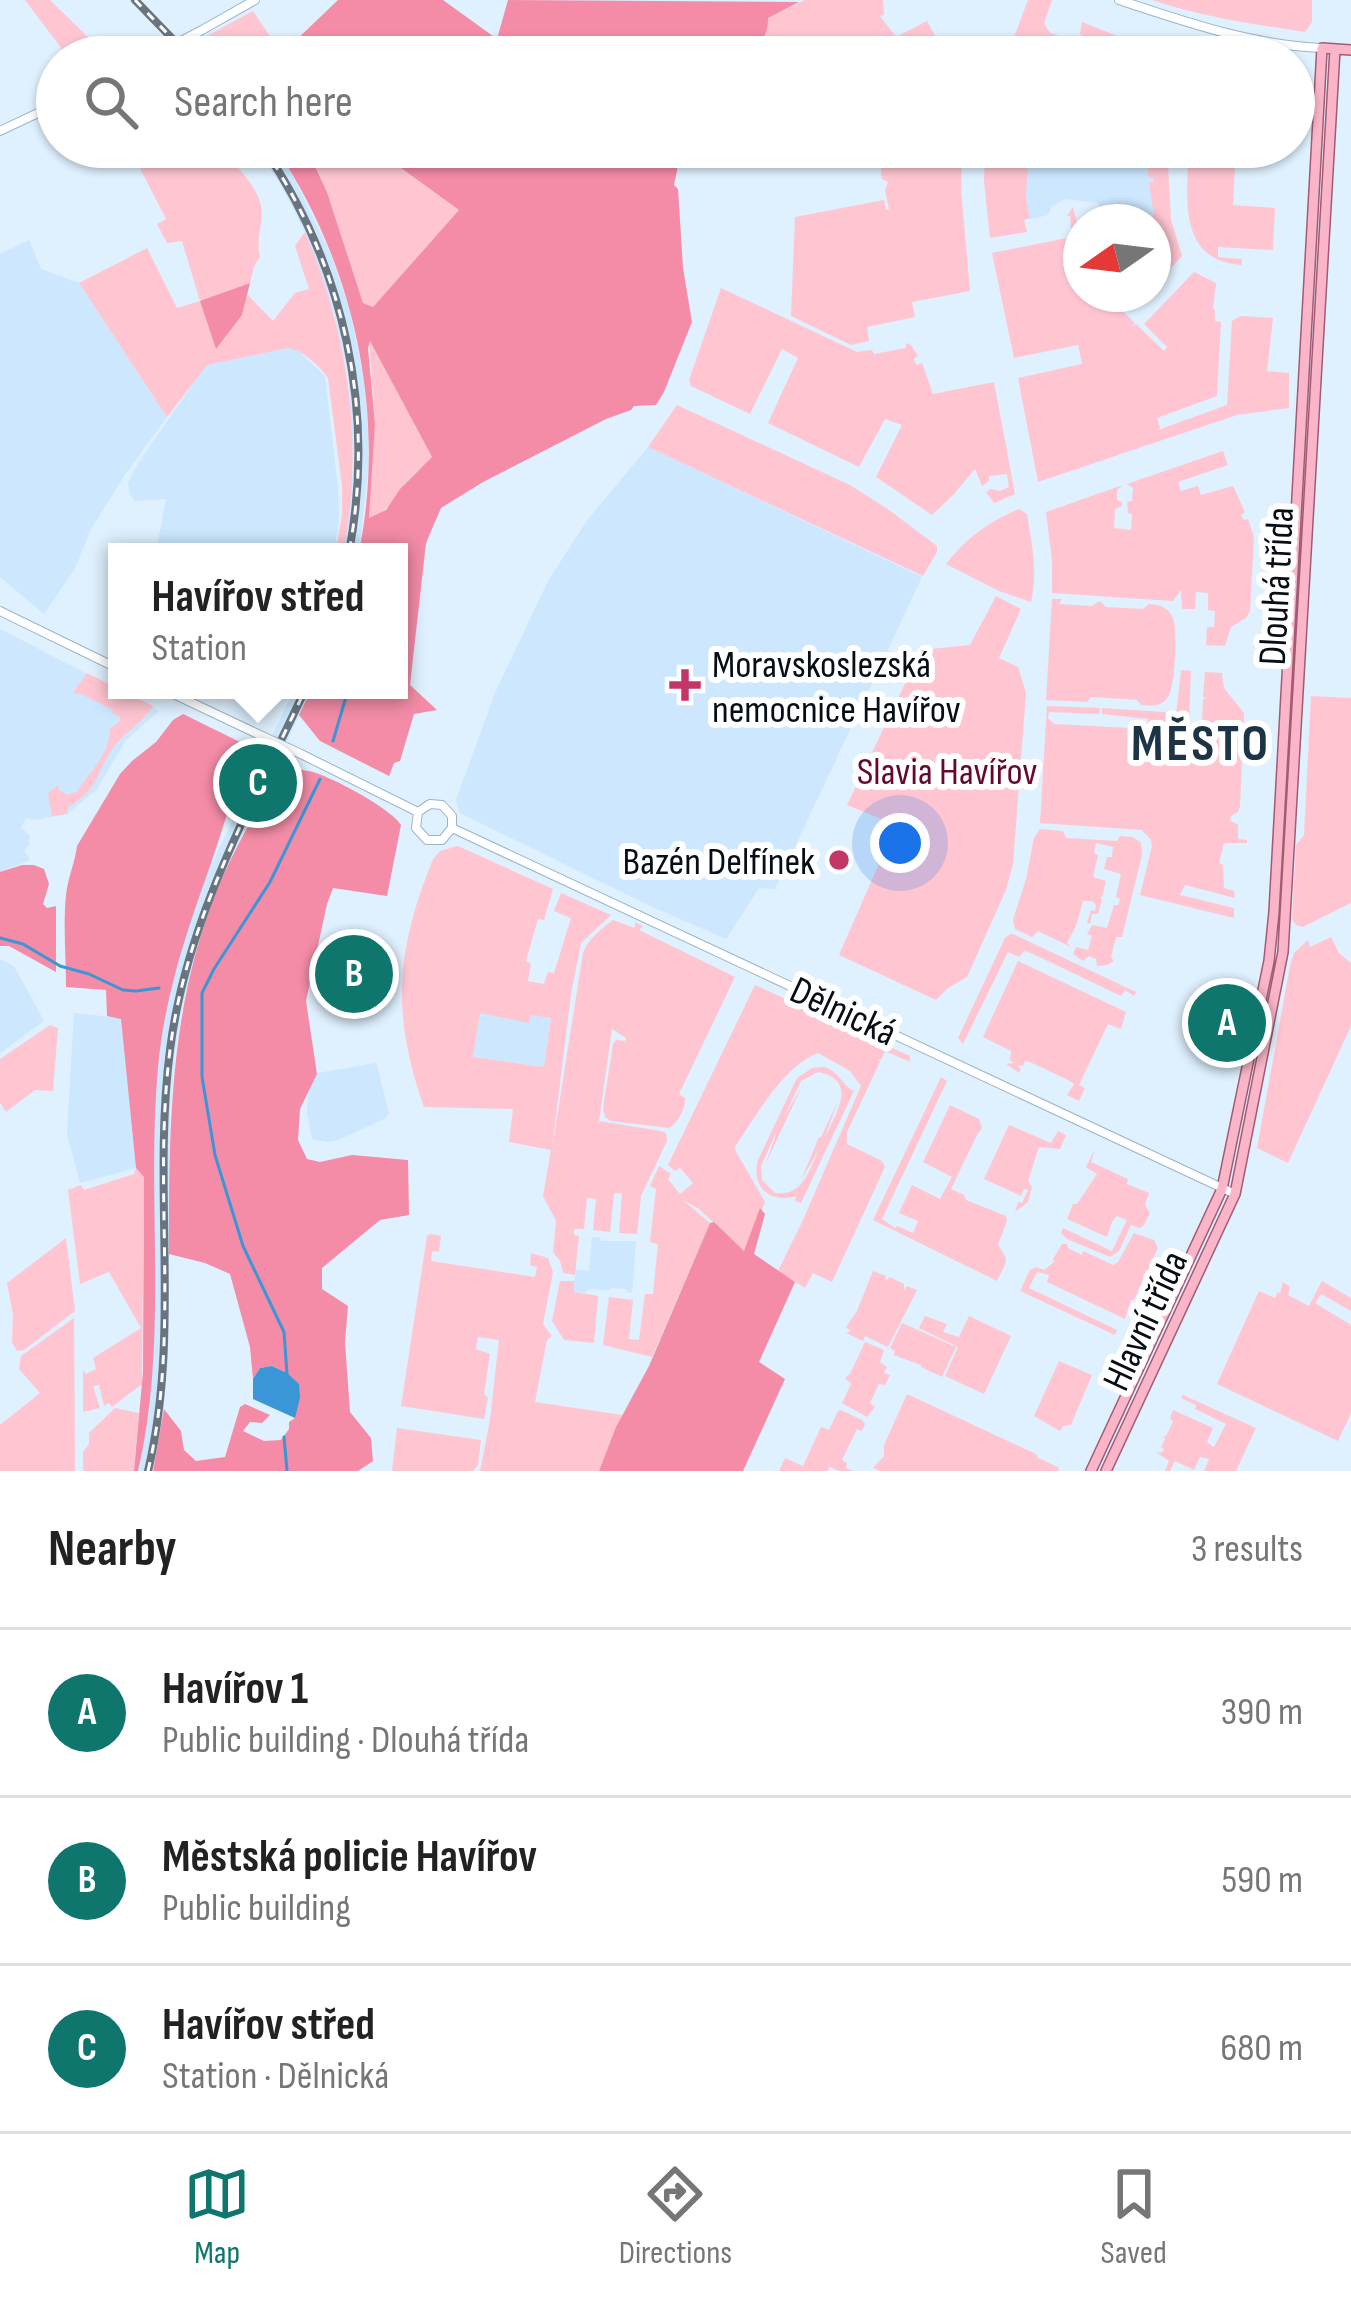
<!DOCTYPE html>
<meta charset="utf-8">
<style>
body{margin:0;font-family:"Sofia Sans Condensed",sans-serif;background:#f6f6f6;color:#222}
.compass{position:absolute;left:1063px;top:204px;width:108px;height:108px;border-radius:50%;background:#fff;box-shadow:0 3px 9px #0004;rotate:256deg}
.you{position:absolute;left:900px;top:843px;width:42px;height:42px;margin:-30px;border:9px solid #fff;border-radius:50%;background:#1a73e8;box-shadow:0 0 0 18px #1a73e833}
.badge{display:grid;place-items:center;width:78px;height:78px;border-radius:50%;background:#0f766e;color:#fff;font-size:39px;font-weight:700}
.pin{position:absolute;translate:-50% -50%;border:6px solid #fff;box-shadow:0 3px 12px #0006}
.popup{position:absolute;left:108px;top:543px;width:300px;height:156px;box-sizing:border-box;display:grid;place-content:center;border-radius:0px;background:#fff;filter:drop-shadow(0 3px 9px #0005);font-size:39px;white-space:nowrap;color:#767676}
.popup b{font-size:45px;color:#222}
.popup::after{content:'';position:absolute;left:50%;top:100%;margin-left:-24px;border:24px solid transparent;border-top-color:#fff}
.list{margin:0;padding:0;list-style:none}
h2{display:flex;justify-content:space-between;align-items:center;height:156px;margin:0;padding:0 48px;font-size:51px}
h2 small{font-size:39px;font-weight:400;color:#767676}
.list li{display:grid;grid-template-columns:78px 1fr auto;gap:36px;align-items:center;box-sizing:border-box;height:168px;padding:0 48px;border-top:3px solid #e0e0e0}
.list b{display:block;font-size:45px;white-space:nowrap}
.list p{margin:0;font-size:39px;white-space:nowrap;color:#767676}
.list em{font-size:39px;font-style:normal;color:#767676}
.icon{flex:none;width:66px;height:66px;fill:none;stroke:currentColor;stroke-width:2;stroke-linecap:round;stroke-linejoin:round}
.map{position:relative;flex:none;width:1351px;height:1471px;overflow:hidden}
.search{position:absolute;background:#fff;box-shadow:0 3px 9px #0004;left:36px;right:36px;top:36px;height:132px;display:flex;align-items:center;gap:30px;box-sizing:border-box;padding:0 42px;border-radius:66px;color:#767676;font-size:45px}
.sheet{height:660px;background:#fff}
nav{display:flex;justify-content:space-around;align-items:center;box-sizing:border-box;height:168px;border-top:3px solid #e0e0e0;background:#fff;font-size:33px;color:#767676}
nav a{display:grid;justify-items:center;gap:6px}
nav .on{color:#0f766e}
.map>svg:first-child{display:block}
</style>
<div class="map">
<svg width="1351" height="1471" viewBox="0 0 1351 1471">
<rect width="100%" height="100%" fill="#dff0fe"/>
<path fill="#cce7fe" d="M256,147H275L295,180L332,257L349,308L363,374L368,428V471L359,552H343L353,471L352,428L348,376L334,312L305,232L282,187Z
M1029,147H1161L1163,228L1153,222H1107L1098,203L1065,199L1052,206L1048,215L1030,219L1026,198Z
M29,240L41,269L79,283L167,417L126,473L91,529L75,568L44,614L0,577V254Z
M289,348L296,349L325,376L338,489L339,520L334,552H156L166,499L135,501L129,492L128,483L137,465L206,365Z
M648,447L922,577L775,889L759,888L726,939L646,904L460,813L456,800L495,693L548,581L586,522Z
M0,629L159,711L126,740L97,789L67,814L35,820L26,818L21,827L30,836L29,845L24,850L30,860L0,872Z
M294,690H311L222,878L201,938L183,1004L175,1050L170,1112L168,1358L163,1416L153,1471H138L151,1386L155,1112L160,1048L168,1001L186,933L208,872Z
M0,959L14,966L44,1021L0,1053Z
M480,1011L529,1022L530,1014L551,1018L544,1067L473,1057Z
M74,1013L121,1018L136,1168L80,1183L67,1134Z
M376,1063L389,1113L386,1118L338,1140L328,1142L312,1139L307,1113L308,1093L317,1073Z
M592,1237L600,1238L601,1241H636L632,1293L627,1292L626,1289L611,1288L609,1290L587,1289L586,1293L573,1292L576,1270L589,1271Z"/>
<path fill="#ffc6d2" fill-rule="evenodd" d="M25,0H50L104,53L109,50L112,57H68Z
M805,0H883L884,15L880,16L896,37L927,21L938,41L940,53L916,57H749C761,46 768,35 767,18Z
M1028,0H1052L1044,23L1050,33L1081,43L1084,37L1080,34L1082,22L1170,57H1029L1011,51L1010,48Z
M1152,0H1312V22L1305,32C1253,24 1202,17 1152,0Z
M253,11L281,52L292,57H240L201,39Z
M129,147H220C233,163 258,186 261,206C264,223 255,240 260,257L254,266L250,283L201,302L242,315L247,294L273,321L295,293L309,289L295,246L305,232C348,333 365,443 343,552H336L342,514V486L328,378C320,366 303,351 289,348L207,365L167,417L79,283L147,248L177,308L200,301L182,241L167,243L157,224L166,219Z
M306,147H372L459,210L373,307L363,303L327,192Z
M871,147H962L961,189L970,291L912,302L915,317L867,327L869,341L851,345L791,316L795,217L884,200L886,210L889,209L885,190L888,182L882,179L879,153Z
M985,147H1029L1026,198L1030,218L1024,220L1027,232L990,238L984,182Z
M1148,147H1167L1171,220L1182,256L1153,287V222H1147V218L1154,216L1149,182H1153L1154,178L1148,177Z
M1189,147H1236L1233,205L1275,208L1273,250L1218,247V257L1242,259V265C1183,261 1186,209 1188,163H1213L1214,160L1188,158Z
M1073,207L1081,238V294H1105L1135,323L1132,327L1136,324L1164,351L1167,347L1144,324L1194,272L1216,283L1213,309L1215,310V321L1221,322L1217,396L1157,418L1160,428L1158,430L1227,405L1232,321L1241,316L1273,318L1267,371L1289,373V408L1237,415L1038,482L1018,378L1082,364L1078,345L1014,358L992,253L1072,237L1070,216H1067Z
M721,288L857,352L872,350L874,354L906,348V343L911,345L918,356L913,359L917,365L922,363L933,394L994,382L1015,494L994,503L986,492L991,489L1000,491L1009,487L1007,474L989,476V481L982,486L975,469L953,495L932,515L876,477L902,425L885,419L859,467L768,423L798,358L782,349L750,414L691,386L689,380Z
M369,339L432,457C423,467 412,475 403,486C391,500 388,514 368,518L375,424Z
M677,405L850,485L889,510L937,546V552L923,576L648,447Z
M1223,451L1228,465L1178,482L1181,491L1198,486L1201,495L1233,486L1245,512L1241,515L1244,520L1248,519L1254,537L1250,611L1246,618L1231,627L1225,646L1206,645L1207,627H1214L1215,611L1208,610V593L1196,592L1195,609H1182L1181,590L1173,601L1052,593V561L1046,512L1123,485L1117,490V500L1122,502V506L1115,509L1114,528L1131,530L1132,514L1128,513L1127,502L1132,501L1133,488L1127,484Z
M1019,509L1027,514C1032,545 1038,572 1031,602L999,591L946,564C965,539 989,521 1019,509Z
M996,596L1021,609L999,658L1018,667L1026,693L1013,864L1006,890L967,977L948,988L936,1000L839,955L896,825L847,805L921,650L970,645Z
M1052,599H1062L1059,604L1092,606L1100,601L1106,607L1143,609L1149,604C1160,605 1168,607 1173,618C1178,629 1175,688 1168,697C1161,707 1152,706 1141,705L1137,700L1091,697L1087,702L1046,700Z
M1181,670L1191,671L1189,723H1202L1203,699H1207L1203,697L1205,672L1222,673L1224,688L1244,713L1240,806L1238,812L1231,816L1230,820L1238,825V839L1247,840V843H1224L1219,863L1223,865L1224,888L1234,891L1235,898L1185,885L1180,895L1234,908V918L1140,895L1152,846L1151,840L1142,830L1040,823L1047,706L1100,708L1099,714L1049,712L1048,718L1054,724L1148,729V719L1102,714V708L1165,712L1171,724L1175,725Z
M87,673L153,706C144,722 129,729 117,743C95,768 103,787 68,807L67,814L52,816L48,793L59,785L58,789L67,795L77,792C90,771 110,754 110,729L120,721V717L112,713L113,710L81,694L73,693Z
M1311,696L1351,698V903L1303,927L1296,925L1292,918L1296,845L1304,835Z
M1040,829L1063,831L1066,838L1117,841L1120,836L1133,837L1141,843L1142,855L1122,937H1116L1111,957L1114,961L1107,965L1097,966L1096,959L1089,956L1083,961L1073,954L1076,947L1088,950L1092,936L1087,934L1092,925L1107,928L1114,905H1118L1120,899L1116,897L1121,874L1104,869L1107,857H1112L1113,847L1096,843L1094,853L1098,855L1093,877L1106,881L1102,897H1099L1102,899L1098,914H1092L1090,924L1087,923L1091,910L1095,911L1096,905L1092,901H1083L1076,926L1067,943L1071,947L1038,931L1032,937L1015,929L1013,920L1026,879L1034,838Z
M458,846L553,889L544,920L538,919L526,961L531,964L528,981L544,984L548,972L554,973L571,918L554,911L561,893L611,915L581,943L571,994L552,1149L583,953C588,939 601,929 613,920L635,928V922L643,926L639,930L735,977L679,1094L685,1098C686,1108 678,1123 669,1128L611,1121L605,1117L603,1108L613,1044L616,1040L625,1041L626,1038L612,1029L599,1121L661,1131L666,1133L667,1141L641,1196L637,1234L619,1233L622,1193H614L610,1232L593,1230L596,1199L587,1198L584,1229H574V1235L579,1236L575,1275L563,1273L560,1261L553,1252L556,1221L543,1196L551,1150L509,1142L513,1109L424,1107C391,1013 396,951 433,859L440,851ZM480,1013L529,1023L531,1015L551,1018L544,1067L473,1057Z
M1010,934H1013L1136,992L1134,996L1125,990L1121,996L1031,953L1024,951L1019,957L1008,952L963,1044L958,1038L1005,938Z
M1331,937L1339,953L1351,963V1026L1288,1163L1257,1148L1290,966L1294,953L1308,940L1310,947Z
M1018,961L1126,1012L1121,1029L1108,1024L1079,1085L1085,1088L1079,1101L1067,1095L1074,1084L1068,1080L1030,1062L1025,1061L1023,1066L1016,1065L1021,1069L1019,1073L1006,1064L1014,1063L1010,1060L1011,1051L983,1037Z
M755,985L910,1056V1062L885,1051L881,1060L878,1059L880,1062L847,1132V1144L882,1161L885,1167L832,1282L813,1273L805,1288L778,1271L803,1220L861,1086L850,1071L818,1053C782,1067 756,1117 734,1148L765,1202L744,1251L699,1209L683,1200L710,1223L652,1357L603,1345L609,1297L633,1300L629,1339L639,1340L645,1294H653L658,1244L650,1242L656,1189L650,1186L659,1166L671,1174L668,1179L680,1194L693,1183L680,1168L675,1171L668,1165Z
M50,1025L58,1028L53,1091L35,1090L6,1112L0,1103V1059Z
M824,1067C840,1072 842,1085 854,1091L801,1203L795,1201L796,1196C770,1204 751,1187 758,1160L797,1078L812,1068ZM818,1072C860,1080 835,1115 824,1139L838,1101L821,1137H819L801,1180L820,1148C809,1169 804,1197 775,1193L762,1180L761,1166L778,1128L766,1163L802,1086L783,1119L801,1081Z
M941,1077L947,1081L882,1219L895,1228L897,1226L913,1233L918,1221L899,1213L912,1185L940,1199L952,1177L923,1162L950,1105L979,1119L982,1128L977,1135L951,1189L964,1195L966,1200L1006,1216L1007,1221L998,1245C1011,1263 1006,1261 997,1281L873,1220Z
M1009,1125L1051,1143L1058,1131L1066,1135L1060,1149L1039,1147L1028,1181L1032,1187L1028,1202L1015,1212L1018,1202L1022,1203L1028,1190L1024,1189L1021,1196L984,1179Z
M1095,1149L1091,1162L1128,1179L1127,1184L1149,1193L1145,1205L1150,1213L1144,1225L1139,1228L1131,1225L1119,1251L1110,1257L1067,1239L1061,1233L1063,1228L1112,1251L1127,1220L1117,1216L1112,1222L1107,1237L1067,1219L1073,1204H1077L1097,1174L1086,1167Z
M136,1168L144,1176L142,1384L112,1407L109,1403L104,1406L99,1385L93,1386L100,1408L83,1412V1370L86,1374L96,1369L93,1358L141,1328L109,1272L80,1284L68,1190L81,1185L84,1190L134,1174Z
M1134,1233L1154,1240L1158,1248L1134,1300H1131L1125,1319L1047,1282L1049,1275L1037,1272L1029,1288L1117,1330L1115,1335L1020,1291L1030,1270L1036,1267L1044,1270L1054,1262L1053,1259L1062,1244H1067L1068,1248L1082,1255L1083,1251L1113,1265L1118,1262Z
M430,1234L441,1236L439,1252L432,1251L431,1261L535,1277L537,1267L530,1265L531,1253L548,1258L553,1272L543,1324L552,1336L547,1340L535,1402L622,1415L599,1471H480L490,1420L499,1340L478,1337L476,1349L490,1354L484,1394L488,1398L484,1419L401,1406L427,1236Z
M66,1238L75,1311L24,1350L17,1351L12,1342L13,1315L7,1283Z
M873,1271L886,1276L885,1281L890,1277L904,1284V1290L907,1286L917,1290L888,1347L865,1336L863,1341L846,1333L851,1331L846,1327L857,1311Z
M560,1281H574V1292L598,1296L594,1343L564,1340L552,1321Z
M1322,1281L1351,1298V1311L1321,1294L1315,1303L1351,1325V1413L1338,1441L1217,1384L1259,1291L1275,1298L1278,1292L1280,1293L1283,1282L1290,1287L1288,1295L1309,1306Z
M925,1316L947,1324L943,1332L959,1337L969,1316L1011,1336L984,1394L945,1376L958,1347L919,1328Z
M74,1318L75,1471H0V1425L40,1393L19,1369L21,1356Z
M902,1323L956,1347L942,1377L921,1367V1365L894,1355L895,1351L890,1348Z
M865,1342L884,1350L880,1362L887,1367L884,1373L890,1375L885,1385L879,1384L870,1403L875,1407L867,1417L842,1403L851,1384L845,1378L850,1374Z
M1059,1361L1092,1375L1071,1425L1063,1426L1060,1431L1034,1416Z
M907,1394L1036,1454L1038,1458L1058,1467L1059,1471H880L873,1468L884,1456V1445Z
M1183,1395L1256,1428L1236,1471H1204L1209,1459L1200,1457L1194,1470L1175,1461L1170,1471H1165L1169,1461L1156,1452L1161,1453L1164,1449L1161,1447L1165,1439L1163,1437L1166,1436L1173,1422L1170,1418L1173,1410L1213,1428L1207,1442L1214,1447L1226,1424L1195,1409L1196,1405L1181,1398Z
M115,1408L139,1413L134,1471H83V1452L89,1444V1433Z
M841,1410L862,1420L865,1424L862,1431L857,1429L842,1460L847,1463L846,1468L853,1471H839L830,1467L827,1471H779L785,1458L803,1466L821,1427L829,1430L838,1411Z
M397,1428L481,1440L478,1465L473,1471H392Z"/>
<path fill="#f48ca7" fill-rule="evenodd" d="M338,0H443L497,39L508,0L799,2L768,18C768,35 761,46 749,57H293L289,50L291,45Z
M275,147H306L327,192L363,303L373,307L459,210L372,147H682L674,185L678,189L683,268L692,322L664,392L656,405L634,406L631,410L606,419L483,482L441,508L426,543L410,685L437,710L414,714L400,761L394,763L389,776L320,741L299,715L311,690H399V552H359C387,413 354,263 275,147ZM370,341L432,457L400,489L386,510L369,518L375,424L368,348Z
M250,283L242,315L216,349L200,301Z
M183,714L240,742L246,759C232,796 221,835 208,872C185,936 164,1000 158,1068C146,1201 169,1340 138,1471H134L143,1372L144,1177L136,1168L121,1019L107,1016L106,990L66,987C66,957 63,925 66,895C68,877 75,863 77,846L120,774L132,761L156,742L173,720Z
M280,768C290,771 299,769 309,771C329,775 392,809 401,825L387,896L333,888L327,904L306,1001L317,1074L300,1109L298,1140L307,1159L320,1162L352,1155L408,1160L409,1215L380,1220L322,1268V1289L348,1306L345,1342L350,1412L371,1438L373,1461L358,1471H153L164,1409L181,1431L184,1450L196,1461L225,1457L240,1407L245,1404L270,1415L262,1423L250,1422L243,1431L264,1441L281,1440L289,1429V1422L295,1418L287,1373L272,1366L260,1368L253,1379L250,1347L230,1274L205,1263L169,1254C169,1125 169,1004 220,883C237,843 260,806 280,768Z
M22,865H34L44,869L49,884L43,904L47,908L56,906V972L9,946H0V872Z
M760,1208L765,1214L754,1254L795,1282L759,1362L785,1379L743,1471H599L616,1427L649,1366L710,1223L714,1222L744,1251Z"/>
<path fill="#3a96d6" d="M272,1366L287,1373L299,1384L300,1398L295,1418L253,1399V1379L260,1368Z"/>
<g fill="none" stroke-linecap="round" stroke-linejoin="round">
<path stroke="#3a96d6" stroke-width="3" d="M333,741L348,690
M0,938L23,944L60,966L89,974L123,990L136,991L159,988
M287,1374L284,1332L243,1246L215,1155L202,1077V993L214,969L270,882L320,779
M284,1437L287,1471"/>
<defs>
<path id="tertiary" d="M1119,0C1186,22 1251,45 1322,48
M202,30L255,0
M0,131L57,104
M0,611L117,668
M165,690L262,736
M301,754L418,812
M418,812L416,828L427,840H442L452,828
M418,812L430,804L442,805L452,816V828
M452,828L1235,1194"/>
<path id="primary" d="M1091,1471L1222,1189L1269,961L1274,912L1322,48L1351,50
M1106,1471L1235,1194L1283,952L1335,49"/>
</defs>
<use href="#tertiary" stroke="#9ab4cb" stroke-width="10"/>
<use href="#primary" stroke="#a25b72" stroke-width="12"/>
<use href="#tertiary" stroke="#fff" stroke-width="8"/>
<use href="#primary" stroke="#fab6c8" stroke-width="9"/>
<defs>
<path id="rail" d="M135,0L190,57
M263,147C344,266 376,410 349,552
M148,1471C181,1333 152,1189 170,1050C186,920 251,806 305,690"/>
</defs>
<use href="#rail" stroke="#68747f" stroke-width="8"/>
<use href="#rail" stroke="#fff" stroke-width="3" stroke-dasharray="9" stroke-linecap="butt"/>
<defs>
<path id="tertiary-bridge" d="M151,57L202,30
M262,736L301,754"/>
</defs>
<use href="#tertiary-bridge" stroke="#9ab4cb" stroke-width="10" stroke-linecap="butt"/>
<use href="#tertiary-bridge" stroke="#fff" stroke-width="8"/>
</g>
<g fill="#c33768" stroke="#fff" stroke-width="4.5">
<path d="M679 667h12v12h12v12h-12v12h-12v-12h-12v-12h12z"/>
<circle cx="839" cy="860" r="12"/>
</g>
<g text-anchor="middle" stroke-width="12" stroke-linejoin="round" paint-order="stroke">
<g font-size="39" fill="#050e16" stroke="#fff">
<text transform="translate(1275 586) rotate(-87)" y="14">Dlouhá třída</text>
<text transform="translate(844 1010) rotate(25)" y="14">Dělnická</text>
<text transform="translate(1144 1320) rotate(-65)" y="14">Hlavní třída</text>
</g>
<g font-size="39" fill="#050e16" stroke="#fff" text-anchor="start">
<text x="712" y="677">Moravskoslezská<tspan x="712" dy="45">nemocnice Havířov</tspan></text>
<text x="815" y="874" text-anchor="end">Bazén Delfínek</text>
</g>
<g font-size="39" fill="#66072f" stroke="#fff">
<text x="947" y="784">Slavia Havířov</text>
</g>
<g font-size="51" font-weight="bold" letter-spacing="3" fill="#1d3446" stroke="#fff">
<text x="1201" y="760">MĚSTO</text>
</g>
</g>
</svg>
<svg class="compass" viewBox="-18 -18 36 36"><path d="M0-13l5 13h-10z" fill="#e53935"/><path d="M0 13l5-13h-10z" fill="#767676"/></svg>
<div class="you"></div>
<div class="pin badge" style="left:1227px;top:1023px">A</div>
<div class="pin badge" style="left:354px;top:974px">B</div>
<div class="pin badge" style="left:258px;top:783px">C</div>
<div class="popup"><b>Havířov střed</b>Station</div>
<div class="search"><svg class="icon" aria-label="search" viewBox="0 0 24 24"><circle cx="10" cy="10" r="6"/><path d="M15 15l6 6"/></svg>Search here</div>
</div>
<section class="sheet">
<h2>Nearby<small>3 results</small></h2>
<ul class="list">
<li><span class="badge">A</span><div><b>Havířov 1</b><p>Public building · Dlouhá třída</p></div><em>390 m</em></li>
<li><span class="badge">B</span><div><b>Městská policie Havířov</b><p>Public building</p></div><em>590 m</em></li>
<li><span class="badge">C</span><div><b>Havířov střed</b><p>Station · Dělnická</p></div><em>680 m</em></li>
</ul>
</section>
<nav>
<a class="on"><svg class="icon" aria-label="map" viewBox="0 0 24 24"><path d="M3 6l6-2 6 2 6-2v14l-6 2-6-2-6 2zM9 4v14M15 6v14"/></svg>Map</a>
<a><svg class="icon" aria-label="directions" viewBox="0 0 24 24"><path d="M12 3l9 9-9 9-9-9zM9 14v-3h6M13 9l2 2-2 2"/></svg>Directions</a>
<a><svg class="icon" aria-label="saved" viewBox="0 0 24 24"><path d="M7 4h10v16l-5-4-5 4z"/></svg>Saved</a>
</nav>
